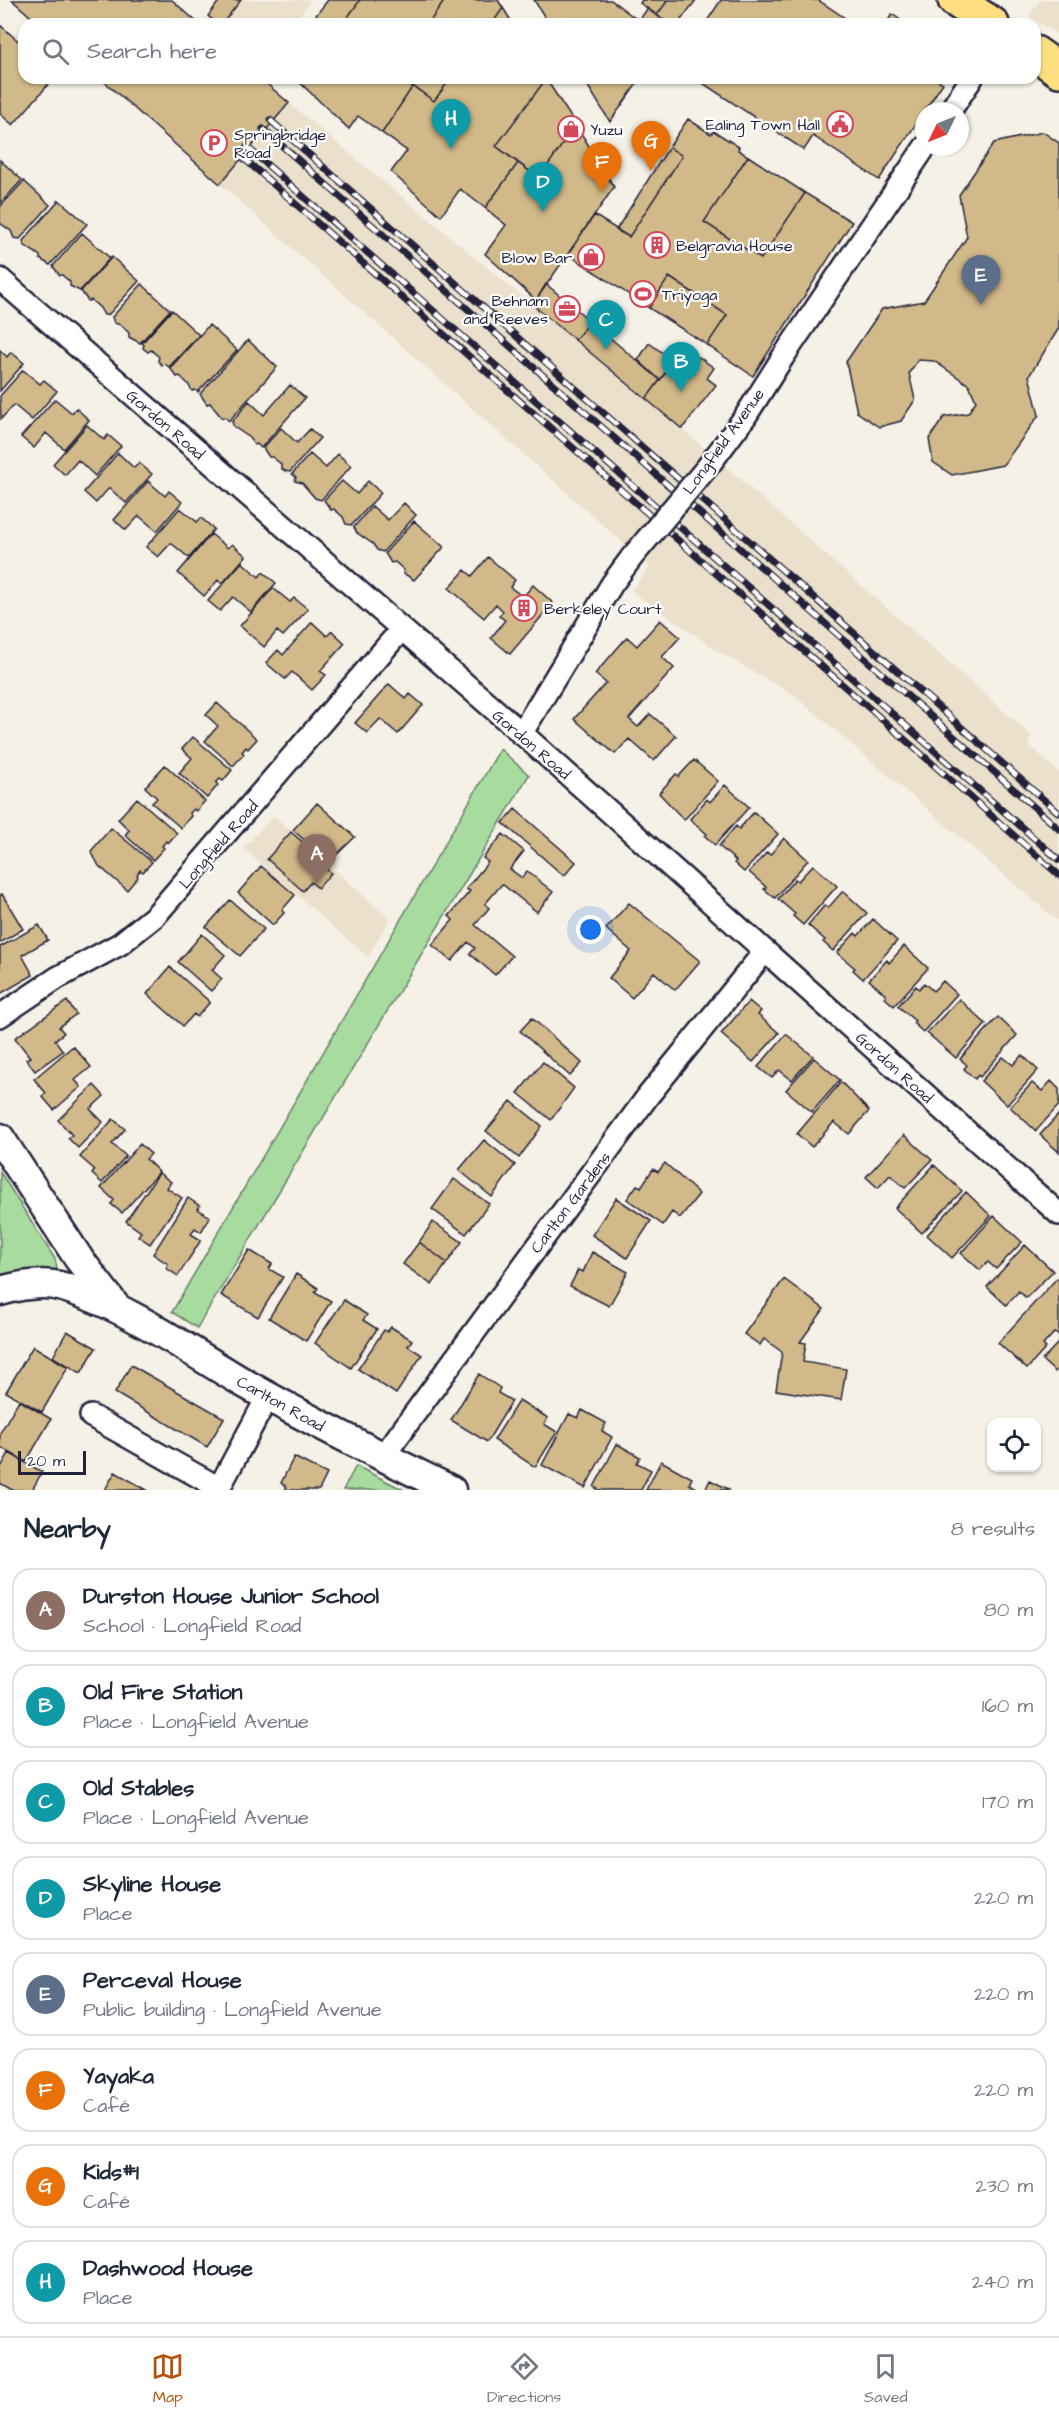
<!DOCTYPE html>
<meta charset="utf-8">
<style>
body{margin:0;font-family:"Architects Daughter",sans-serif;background:#f2f2f3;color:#1f2937}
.controls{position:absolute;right:18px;bottom:18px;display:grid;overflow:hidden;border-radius:12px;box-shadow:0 2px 4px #0004}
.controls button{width:54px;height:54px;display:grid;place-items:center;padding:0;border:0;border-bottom:2px solid #e0e1e3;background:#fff;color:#1f2937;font:30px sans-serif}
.compass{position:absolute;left:915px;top:102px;width:54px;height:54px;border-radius:50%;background:#fff;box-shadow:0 2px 4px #0004;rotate:227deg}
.scale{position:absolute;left:18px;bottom:15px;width:68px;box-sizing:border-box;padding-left:6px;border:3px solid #22223b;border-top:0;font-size:16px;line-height:21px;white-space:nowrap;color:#22223b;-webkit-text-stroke:4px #fff;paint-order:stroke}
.you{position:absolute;left:591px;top:930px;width:21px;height:21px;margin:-15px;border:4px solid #fff;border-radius:50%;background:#1a73e8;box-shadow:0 0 0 9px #1a73e833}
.badge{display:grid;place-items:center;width:39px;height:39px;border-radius:50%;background:#b45309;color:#fff;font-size:20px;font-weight:700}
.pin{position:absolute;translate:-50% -50px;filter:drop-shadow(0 2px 3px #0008)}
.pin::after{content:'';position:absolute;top:32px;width:21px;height:18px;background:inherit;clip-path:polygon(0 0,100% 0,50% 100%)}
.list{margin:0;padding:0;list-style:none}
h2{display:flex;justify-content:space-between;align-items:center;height:78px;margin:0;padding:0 24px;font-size:26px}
h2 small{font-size:20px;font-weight:400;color:#747a83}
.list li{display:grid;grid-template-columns:39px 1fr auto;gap:18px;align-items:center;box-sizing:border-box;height:84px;margin:0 12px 12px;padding:0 12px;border:2px solid #e0e1e3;border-radius:18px}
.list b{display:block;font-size:22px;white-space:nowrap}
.list p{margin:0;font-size:20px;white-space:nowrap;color:#747a83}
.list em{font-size:20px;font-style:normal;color:#747a83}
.icon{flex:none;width:33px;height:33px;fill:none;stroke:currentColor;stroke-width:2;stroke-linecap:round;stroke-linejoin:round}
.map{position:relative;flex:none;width:1059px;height:1490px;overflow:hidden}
.search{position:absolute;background:#fff;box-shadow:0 2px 4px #0004;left:18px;right:18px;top:18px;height:66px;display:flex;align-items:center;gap:15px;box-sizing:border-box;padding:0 21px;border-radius:18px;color:#747a83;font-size:22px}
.sheet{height:846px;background:#fff}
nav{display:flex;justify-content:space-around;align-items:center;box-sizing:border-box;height:84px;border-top:2px solid #e0e1e3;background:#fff;font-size:16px;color:#747a83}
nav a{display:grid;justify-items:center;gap:3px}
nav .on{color:#b45309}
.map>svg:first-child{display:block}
</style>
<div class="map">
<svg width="1059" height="1490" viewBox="0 0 1059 1490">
<rect width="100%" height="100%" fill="#f6f1e7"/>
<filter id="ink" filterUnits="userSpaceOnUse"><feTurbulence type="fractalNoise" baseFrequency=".0167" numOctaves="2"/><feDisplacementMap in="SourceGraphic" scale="12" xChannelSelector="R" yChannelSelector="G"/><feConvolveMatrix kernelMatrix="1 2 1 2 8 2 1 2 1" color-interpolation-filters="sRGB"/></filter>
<g filter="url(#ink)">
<path fill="#ebe0cb" d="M241,0H311L293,24H235L228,17Z
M1040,0H1059V36L1029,16Z
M289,103L707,450L1031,735L1028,744L1059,772V922L794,695L716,650L631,591L650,567L220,184Z
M274,816L390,919L368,957L243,848Z"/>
<path fill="#a8dc9e" stroke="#657f6c" stroke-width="1.5" d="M500,749L529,775L197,1328L172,1312Z
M0,1172L55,1259L57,1268L51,1273L0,1282Z
M356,1466L404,1490H343Z"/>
<path fill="#d2b989" stroke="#22223b" stroke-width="1.5" d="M12,0H172L199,24H39Z
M220,0H241L222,24H218L208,16Z
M328,0H360L343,24H328L316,15Z
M360,0H445L428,24H343Z
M445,0H498L503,8L492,24H428Z
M534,0H611L639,21L647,9L669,24H549Z
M642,0H668L657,15L640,3Z
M668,0H696L678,24H669L657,15Z
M721,0H818L854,24H705Z
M503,8L513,24H492Z
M892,14L905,23L907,24H886Z
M0,25L24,46V78H54L13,125L0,114Z
M100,78H260L289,103L220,184Z
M295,78H401L413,86L382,133L358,116L349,129Z
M401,78H451L434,101Z
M451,78L546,79L496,146L518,163L485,208L460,189L441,216L391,172L407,151L382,133L413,86L434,101Z
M583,78H641L610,122Z
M695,78H934L943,83L879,180L813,136L804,150Z
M546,79L576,125L539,178L496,146Z
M688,119L711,134L714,131L739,147L738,150L748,156L704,222L761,259L805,193L852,222L753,376L707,345L727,315L669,277L649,308L568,254L594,215L629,237L682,156L669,147Z
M576,125L614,187L536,300L485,254L506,225L485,208L518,163L539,178Z
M1043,132L1059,143V328L1029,376L1039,415L1003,465L952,475L933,462L929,439L944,417L968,413L976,401L969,385L934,361L918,360L909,373L915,400L901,421L879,427L857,412L846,362L882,309L924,301L967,237L959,195L994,143Z
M669,147L682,156L629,237L616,230Z
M748,156L805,193L761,259L704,222Z
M0,160L22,180L0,204Z
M24,181L50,205L20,239L14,238L11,231L0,223V207Z
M59,200L87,224L50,265L40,259V256L24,245L23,241Z
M82,233L110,258L80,291L70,286V282L62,275H59L53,266Z
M112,257L139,281L108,315H104L100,308L91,300L88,301L81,291Z
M669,277L727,315L707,345L649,308Z
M142,284L170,310L140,343L129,337V333L121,325L114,323L112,317Z
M546,284L590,321L575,340L533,305Z
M172,310L199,335L169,367L165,364L162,365L158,361L159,357L151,350L148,352L143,348L144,345L142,343Z
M590,321L660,380L646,399L575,340Z
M209,325L237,350L198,392L195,390L192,391L188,384L180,376L177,377L170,368Z
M248,340L277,367L229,421L225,417L222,418L210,403L207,404L200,394Z
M649,343L674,361L660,380L638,360Z
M0,350L7,357L11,352L24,363L0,391Z
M699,357L714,368L707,378L716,385L682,429L646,399L675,360L688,370Z
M23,370L40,384L44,380L57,391L32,420L14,405L1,419L0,396Z
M290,385L305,398L261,448L257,444L254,445L250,438L234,427L232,422L249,401L264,415Z
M55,399L72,413L76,408L89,420L64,449L46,433L34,448L21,437Z
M87,425L104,440L108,435L121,446L95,476L78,460L65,475L53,464Z
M281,428L297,443L310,429L320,438L290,472L285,471L281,468V464L272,457H269L263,448Z
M118,453L134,468L139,463L152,474L126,503L109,488L96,503L84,492Z
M310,454L326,468L338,454L351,466L321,500L315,498L302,483L295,481L296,477L292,474Z
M148,481L165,496L169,491L182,502L157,531L139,516L126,530L114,520Z
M342,481L357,494L368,481L381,493L352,525L346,524L343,517L334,509L331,510L324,500Z
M404,503L416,515L383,552L377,550L373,544L357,533L354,527L372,506L388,520Z
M180,508L197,522L201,518L214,529L189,558L171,543L158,557L146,547Z
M414,521L444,547L414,580L403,573L404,570L395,562L391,563L385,553Z
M211,534L228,548L232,544L246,556L222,584L218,580L204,596L178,573Z
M488,557L515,580L510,587L523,597L533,585L553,603L510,654L491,638L505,620L499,616L503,611L496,604L484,618L449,588L465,570L472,576Z
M242,562L259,577L263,572L276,583L251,612L233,597L220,611L208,601Z
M273,588L290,602L294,598L308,609L283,636L277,631L264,647L240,626Z
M660,620L680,637L662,657L674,668L629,719L638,727L650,714L676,736L654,761L629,739L615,754L574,719L606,683L595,674L627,637L637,646Z
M312,622L327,636L332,631L345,643L320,671L326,675L312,690L292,672L285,679L266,663L278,650L283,655Z
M389,684L406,699L410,694L423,705L398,734L380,719L367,733L355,723Z
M217,703L257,739L248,749L246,747L242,752L244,754L233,766L205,741L218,726L206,715Z
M193,737L232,770L223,781L220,779L216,783L218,785L207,798L179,773L192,758L182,749Z
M694,760L718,781L684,820L659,793L676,774L679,776Z
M165,765L205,801L196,811L194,809L190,813L191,816L181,828L152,803L157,798L145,787Z
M725,785L749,807L715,845L705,836L707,834L690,819L707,799L710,802Z
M137,798L177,833L168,843L166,841L162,846L164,848L153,860L125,835L129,830L118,819Z
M317,803L355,837L329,862L293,830Z
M515,809L576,862L564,876L503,823Z
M754,812L778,834L744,872L734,863L736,861L719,846L736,826L739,829Z
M111,828L152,862L143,872L140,870L137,875L138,877L127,890L99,866L91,851Z
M291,832L323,860L319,863L331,873L318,888L311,882L303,891L267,859Z
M503,834L524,851L510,869L522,878L527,871L553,892L537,912L502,884L485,904L489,908L475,925L512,956L495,975L470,954L475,948L468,942L452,961L432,945L453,920L449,916L470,891L466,889L488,862L483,858Z
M784,838L808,860L775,898L764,889L766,887L749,872L767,852L770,855Z
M813,865L837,886L803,925L793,916L795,914L778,899L795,879L798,881Z
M261,866L295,895L282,910L284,913L273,925L238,893Z
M843,891L867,913L833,951L823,942L825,940L808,925L825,905L828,908Z
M2,894L23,929L0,943V895Z
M230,900L264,929L240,956L206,927Z
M629,903L700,961L675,990L654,972L632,998L609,978L631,951L606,929Z
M873,919L897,941L863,979L853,970L855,968L837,953L855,933L858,936Z
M39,925L48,940L22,955L33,975L0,994V947Z
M202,934L225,955L212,970L222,979L211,991L178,962Z
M904,946L928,968L894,1006L884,997L886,995L869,980L887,960L889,963Z
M170,967L210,1002L197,1017L194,1014L183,1026L147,994Z
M943,981L957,994L923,1032L913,1023L915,1021L898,1006L916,986L919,989L924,983L933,991Z
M959,999L986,1024L956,1058L927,1033Z
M67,1001L76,1014L59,1027L64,1033L55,1040L63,1051L35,1071L26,1059L30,1057L15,1038Z
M749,1001L761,1011L758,1015L779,1033L753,1062L721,1034Z
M998,1017L1017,1035L980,1077L978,1075L975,1079L964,1069L967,1065L960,1059Z
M532,1018L582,1063L570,1076L520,1031Z
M786,1034L813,1056L792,1080L779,1070L772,1078L758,1067Z
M73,1046L91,1067L75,1080L81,1087L54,1110L42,1096L46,1093L34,1079Z
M1022,1055L1038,1070L1007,1105L981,1081L1003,1057L1013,1065Z
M814,1058L840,1080L812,1112L786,1090Z
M543,1062L574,1088L551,1120L518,1093Z
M1051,1081L1059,1089V1105L1036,1131L1010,1107L1032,1083L1042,1091Z
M841,1082L869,1111L849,1134L834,1122L812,1147L797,1134Z
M94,1085L104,1096L90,1109L103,1122L78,1148L68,1138L72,1135L58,1120Z
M511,1101L542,1126L519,1158L486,1131Z
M1059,1114V1152L1040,1135Z
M113,1119L125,1129L112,1144L126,1156L102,1183L92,1174L95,1170L80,1157Z
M904,1135L932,1160L905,1188L890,1175L878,1188L866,1177Z
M484,1140L515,1165L492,1197L459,1170Z
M140,1144L151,1154L146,1159L159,1172L122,1213L111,1204L114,1200L101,1188Z
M665,1163L699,1194L680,1218L672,1212L663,1225L627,1199L637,1185L641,1187L653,1169L658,1172Z
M934,1165L962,1191L922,1233L895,1208Z
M159,1173L171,1182L167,1188L182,1198L150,1244L138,1236L141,1232L126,1221Z
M454,1179L489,1204L466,1234L432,1209Z
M966,1192L991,1216L952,1258L927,1235Z
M188,1198L200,1206L198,1209L210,1217L201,1232L195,1228L191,1234L201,1240L178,1276L166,1268L168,1264L153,1254Z
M616,1198L651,1221L627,1258L592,1235Z
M994,1216L1022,1242L996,1269L988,1262L980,1270L961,1253Z
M433,1222L462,1242L447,1263L419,1242Z
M419,1242L447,1263L432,1285L403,1264Z
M1025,1245L1053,1271L1026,1298L1019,1291L1006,1305L987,1287Z
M249,1250L272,1264L269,1269L283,1277L258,1317L221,1295Z
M592,1252L628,1272L609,1306L570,1286L578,1270L583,1272Z
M296,1274L318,1288L315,1292L331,1301L306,1341L269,1318Z
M1057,1278L1059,1280V1335L1054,1333L1043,1345L1046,1348L1027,1369L998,1343Z
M784,1279L824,1309L800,1342L806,1343L803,1362L846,1369L841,1400L776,1390L782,1352L764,1339L760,1345L744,1334Z
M344,1300L367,1315L363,1320L377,1329L351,1368L315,1343Z
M391,1327L412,1340L408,1346L422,1355L396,1394L358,1369L384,1330L387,1332Z
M67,1331L96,1348L81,1373L53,1357Z
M1059,1342V1367L1055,1372L1042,1360Z
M33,1346L68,1367L42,1412L6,1392Z
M131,1365L224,1418L207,1447L115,1393Z
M479,1374L500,1388L498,1393L512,1401L487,1442L451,1420Z
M19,1400L51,1419L26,1462L0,1447V1433Z
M519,1400L548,1418L544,1424L557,1432L535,1467L494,1440Z
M582,1410L606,1423L602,1431L612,1437L585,1488L542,1465L569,1414L578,1418Z
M617,1444L640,1457L637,1463L651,1470L641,1490H599L594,1487Z
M9,1453L42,1472L32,1490H12L0,1483V1469Z
M294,1457L327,1474L319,1490H285L287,1487L281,1483Z
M661,1461L692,1478L689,1484L701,1490H646Z
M115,1472L147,1490H105Z
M710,1480L730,1490H705Z"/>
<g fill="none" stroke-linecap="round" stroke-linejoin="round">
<defs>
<path id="street" d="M950,111L972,78
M0,279L527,738L1059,1214
M709,465L745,417L783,357L925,147
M521,734L612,584L632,557
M0,1016L57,978L120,944L155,916L401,630
M91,1416L219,1488
M382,1458L648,1096L765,951
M218,1490L268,1396"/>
<path id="secondary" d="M0,1138L79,1259L116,1307
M0,1291C18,1286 45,1281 63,1287C125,1305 188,1350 244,1383C312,1422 381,1456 451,1490"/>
<path id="primary" d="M955,0L992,24
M1035,53L1059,70"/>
</defs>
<use href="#street" stroke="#22223b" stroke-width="26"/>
<use href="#secondary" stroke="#22223b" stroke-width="33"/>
<use href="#primary" stroke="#22223b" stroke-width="38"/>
<use href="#street" stroke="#fff" stroke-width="21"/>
<use href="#secondary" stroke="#fff" stroke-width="28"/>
<use href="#primary" stroke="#fedf80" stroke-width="33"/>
<defs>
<path id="rail" d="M270,120L1059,813
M263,129L1059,829
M247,147L1059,860
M240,155L1059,875"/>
</defs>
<use href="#rail" stroke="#22223b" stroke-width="7"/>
<use href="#rail" stroke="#fff" stroke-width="4.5" stroke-dasharray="14" stroke-linecap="butt"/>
<defs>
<path id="street-bridge" d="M632,557L709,465"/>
</defs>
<use href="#street-bridge" stroke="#22223b" stroke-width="26" stroke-linecap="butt"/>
<use href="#street-bridge" stroke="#fff" stroke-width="21"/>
</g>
</g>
<defs>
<symbol id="civic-ring" viewBox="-11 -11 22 22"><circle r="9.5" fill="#fff" stroke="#d1495b" stroke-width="1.5"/><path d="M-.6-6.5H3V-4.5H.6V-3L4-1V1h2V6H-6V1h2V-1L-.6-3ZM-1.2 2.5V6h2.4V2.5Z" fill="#d1495b"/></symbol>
<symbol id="shop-ring" viewBox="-11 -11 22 22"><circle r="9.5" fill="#fff" stroke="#d1495b" stroke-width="1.5"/><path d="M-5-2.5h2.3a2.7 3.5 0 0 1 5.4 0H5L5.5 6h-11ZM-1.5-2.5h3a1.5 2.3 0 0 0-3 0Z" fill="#d1495b"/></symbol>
<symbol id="parking-ring" viewBox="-11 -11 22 22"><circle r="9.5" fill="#fff" stroke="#d1495b" stroke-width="1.5"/><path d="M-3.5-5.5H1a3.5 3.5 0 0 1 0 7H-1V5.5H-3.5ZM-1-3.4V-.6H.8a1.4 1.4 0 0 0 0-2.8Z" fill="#d1495b"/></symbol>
<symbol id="building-ring" viewBox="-11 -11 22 22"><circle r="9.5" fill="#fff" stroke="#d1495b" stroke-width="1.5"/><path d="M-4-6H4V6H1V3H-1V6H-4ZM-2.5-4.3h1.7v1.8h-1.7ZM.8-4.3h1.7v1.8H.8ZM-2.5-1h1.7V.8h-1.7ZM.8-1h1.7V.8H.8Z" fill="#d1495b"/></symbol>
<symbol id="stadium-ring" viewBox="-11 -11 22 22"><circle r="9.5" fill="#fff" stroke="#d1495b" stroke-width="1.5"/><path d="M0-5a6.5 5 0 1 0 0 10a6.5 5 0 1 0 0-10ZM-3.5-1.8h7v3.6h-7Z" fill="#d1495b"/></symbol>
<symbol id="office-ring" viewBox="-11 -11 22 22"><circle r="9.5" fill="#fff" stroke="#d1495b" stroke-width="1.5"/><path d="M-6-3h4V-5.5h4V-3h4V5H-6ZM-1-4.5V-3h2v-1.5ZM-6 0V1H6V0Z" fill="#d1495b"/></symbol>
</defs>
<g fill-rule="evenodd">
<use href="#civic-ring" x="825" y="109" width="30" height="30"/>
<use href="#shop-ring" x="556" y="114" width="30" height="30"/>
<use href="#parking-ring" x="199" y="128" width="30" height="30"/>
<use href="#building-ring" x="642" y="230" width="30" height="30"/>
<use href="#shop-ring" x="576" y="242" width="30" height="30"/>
<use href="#stadium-ring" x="628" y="279" width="30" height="30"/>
<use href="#office-ring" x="552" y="294" width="30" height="30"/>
<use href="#building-ring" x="509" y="593" width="30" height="30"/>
</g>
<g text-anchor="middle" stroke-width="4.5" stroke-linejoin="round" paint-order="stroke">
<g font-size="16" fill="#22223b" stroke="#fff" text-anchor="start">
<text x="820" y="130" text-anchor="end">Ealing Town Hall</text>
<text x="590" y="135">Yuzu</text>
<text x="234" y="140">Springbridge<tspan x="234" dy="18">Road</tspan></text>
<text x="676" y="251">Belgravia House</text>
<text x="572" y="263" text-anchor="end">Blow Bar</text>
<text x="662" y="300">Triyoga</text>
<text x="548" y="306" text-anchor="end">Behnam<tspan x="548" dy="18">and Reeves</tspan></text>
<text x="544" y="614">Berkeley Court</text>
</g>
<g font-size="16" fill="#22223b" stroke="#fff">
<text transform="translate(166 424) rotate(41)" y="6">Gordon Road</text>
<text transform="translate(723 441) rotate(-54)" y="6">Longfield Avenue</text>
<text transform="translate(532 744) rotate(41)" y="6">Gordon Road</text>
<text transform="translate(218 844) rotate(-49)" y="6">Longfield Road</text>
<text transform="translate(895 1067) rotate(42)" y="6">Gordon Road</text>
<text transform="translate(570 1202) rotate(-53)" y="6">Carlton Gardens</text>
<text transform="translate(281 1403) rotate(29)" y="6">Carlton Road</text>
</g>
</g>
</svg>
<div class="controls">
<button><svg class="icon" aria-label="locate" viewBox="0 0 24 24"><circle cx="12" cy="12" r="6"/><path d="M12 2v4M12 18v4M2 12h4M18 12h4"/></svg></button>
</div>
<svg class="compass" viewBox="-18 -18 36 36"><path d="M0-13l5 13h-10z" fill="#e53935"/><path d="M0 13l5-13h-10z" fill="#747a83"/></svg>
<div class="scale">20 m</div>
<div class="you"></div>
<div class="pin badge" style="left:317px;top:884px;background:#8d6e63">A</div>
<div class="pin badge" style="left:681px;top:392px;background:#0f9aa8">B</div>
<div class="pin badge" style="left:606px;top:350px;background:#0f9aa8">C</div>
<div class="pin badge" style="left:543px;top:212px;background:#0f9aa8">D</div>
<div class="pin badge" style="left:981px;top:305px;background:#5c6f8a">E</div>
<div class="pin badge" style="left:602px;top:192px;background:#e8710a">F</div>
<div class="pin badge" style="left:651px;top:171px;background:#e8710a">G</div>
<div class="pin badge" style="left:451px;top:149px;background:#0f9aa8">H</div>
<div class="search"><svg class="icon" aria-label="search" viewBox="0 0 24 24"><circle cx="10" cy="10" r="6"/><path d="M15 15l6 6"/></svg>Search here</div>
</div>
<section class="sheet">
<h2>Nearby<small>8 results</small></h2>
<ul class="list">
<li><span class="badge" style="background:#8d6e63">A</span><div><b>Durston House Junior School</b><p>School · Longfield Road</p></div><em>80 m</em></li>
<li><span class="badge" style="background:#0f9aa8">B</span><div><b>Old Fire Station</b><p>Place · Longfield Avenue</p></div><em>160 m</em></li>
<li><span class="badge" style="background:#0f9aa8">C</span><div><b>Old Stables</b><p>Place · Longfield Avenue</p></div><em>170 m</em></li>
<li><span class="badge" style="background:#0f9aa8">D</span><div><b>Skyline House</b><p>Place</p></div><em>220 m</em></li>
<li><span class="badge" style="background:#5c6f8a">E</span><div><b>Perceval House</b><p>Public building · Longfield Avenue</p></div><em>220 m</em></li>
<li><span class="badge" style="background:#e8710a">F</span><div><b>Yayaka</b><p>Café</p></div><em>220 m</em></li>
<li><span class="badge" style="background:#e8710a">G</span><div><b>Kids#1</b><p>Café</p></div><em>230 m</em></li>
<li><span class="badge" style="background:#0f9aa8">H</span><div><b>Dashwood House</b><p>Place</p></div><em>240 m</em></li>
</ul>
</section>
<nav>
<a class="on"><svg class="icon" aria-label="map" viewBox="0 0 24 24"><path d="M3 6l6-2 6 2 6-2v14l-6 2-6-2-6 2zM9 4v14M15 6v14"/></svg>Map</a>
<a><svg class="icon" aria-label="directions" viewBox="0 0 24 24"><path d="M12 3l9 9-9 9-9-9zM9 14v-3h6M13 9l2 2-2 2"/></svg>Directions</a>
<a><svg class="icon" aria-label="saved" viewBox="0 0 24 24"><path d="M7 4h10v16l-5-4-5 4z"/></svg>Saved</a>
</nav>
